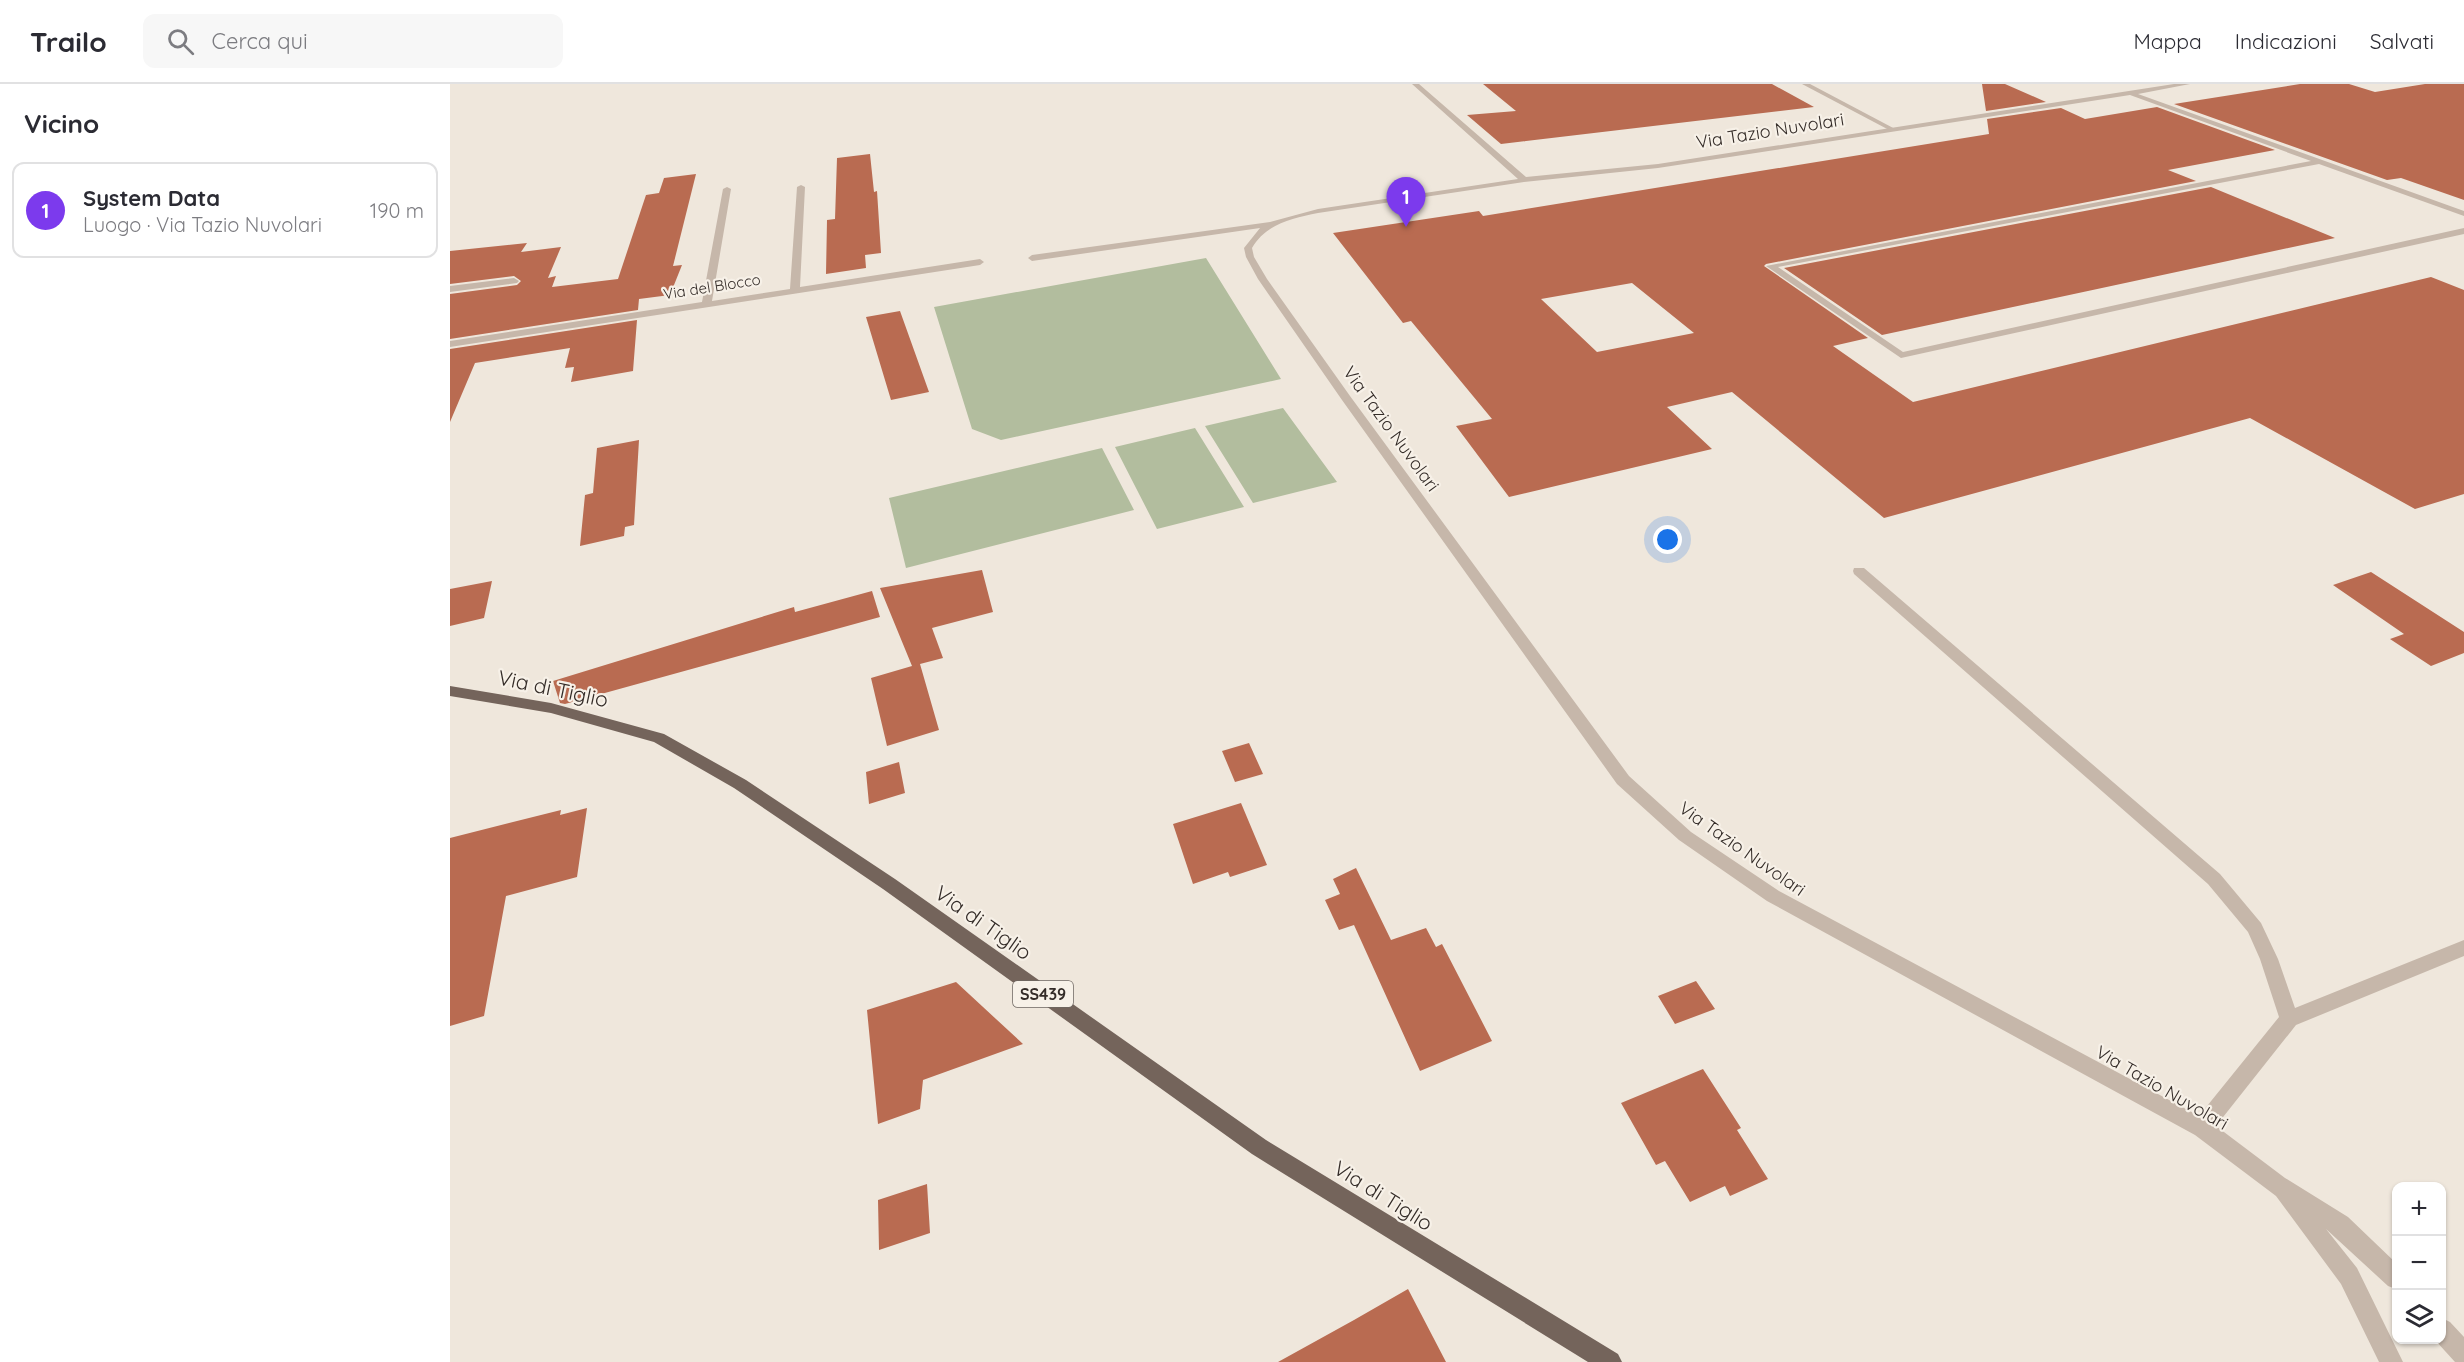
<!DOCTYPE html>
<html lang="it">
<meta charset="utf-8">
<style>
body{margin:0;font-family:Quicksand,sans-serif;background:#f7f7f7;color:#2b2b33}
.controls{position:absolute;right:18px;bottom:18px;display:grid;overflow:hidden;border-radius:12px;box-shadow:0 2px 4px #0004}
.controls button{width:54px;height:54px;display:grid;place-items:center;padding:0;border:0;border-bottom:2px solid #e1e1e2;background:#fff;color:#2b2b33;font:30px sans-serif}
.you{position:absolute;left:1218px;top:456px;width:21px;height:21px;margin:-15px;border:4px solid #fff;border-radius:50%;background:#1a73e8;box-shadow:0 0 0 9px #1a73e833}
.badge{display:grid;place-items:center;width:39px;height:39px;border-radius:50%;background:#7c3aed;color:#fff;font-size:20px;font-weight:700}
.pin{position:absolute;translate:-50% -50px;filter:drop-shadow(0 2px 3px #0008)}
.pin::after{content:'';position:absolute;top:32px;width:21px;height:18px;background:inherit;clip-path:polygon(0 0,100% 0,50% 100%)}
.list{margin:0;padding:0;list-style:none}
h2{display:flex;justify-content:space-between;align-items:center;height:78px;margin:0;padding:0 24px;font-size:26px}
h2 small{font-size:20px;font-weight:400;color:#7c7c81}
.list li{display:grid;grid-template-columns:39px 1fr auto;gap:18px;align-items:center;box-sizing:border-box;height:96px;margin:0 12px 12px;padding:0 12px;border:2px solid #e1e1e2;border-radius:12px}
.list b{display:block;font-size:22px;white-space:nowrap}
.list p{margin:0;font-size:20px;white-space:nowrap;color:#7c7c81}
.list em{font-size:20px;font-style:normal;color:#7c7c81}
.icon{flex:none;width:33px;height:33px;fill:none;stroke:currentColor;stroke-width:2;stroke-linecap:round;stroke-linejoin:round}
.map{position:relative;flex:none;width:2014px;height:1278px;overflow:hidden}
header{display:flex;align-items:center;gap:36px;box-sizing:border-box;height:84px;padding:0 30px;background:#fff;border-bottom:2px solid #e1e1e2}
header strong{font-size:28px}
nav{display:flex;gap:33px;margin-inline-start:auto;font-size:21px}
.search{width:420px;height:54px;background:#f7f7f7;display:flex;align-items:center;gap:15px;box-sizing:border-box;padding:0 21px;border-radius:12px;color:#7c7c81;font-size:22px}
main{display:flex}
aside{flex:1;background:#fff}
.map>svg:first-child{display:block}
</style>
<header>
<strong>Trailo</strong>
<div class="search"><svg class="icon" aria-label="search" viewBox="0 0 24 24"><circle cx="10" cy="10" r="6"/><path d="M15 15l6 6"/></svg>Cerca qui</div>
<nav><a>Mappa</a><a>Indicazioni</a><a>Salvati</a></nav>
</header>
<main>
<aside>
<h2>Vicino<small></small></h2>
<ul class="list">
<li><span class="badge">1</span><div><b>System Data</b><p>Luogo · Via Tazio Nuvolari</p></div><em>190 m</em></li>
</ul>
</aside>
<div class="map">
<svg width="2014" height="1278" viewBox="0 0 2014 1278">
<rect width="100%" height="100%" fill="#efe7dc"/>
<path fill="#b2bd9e" d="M756,174L831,295L551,356L522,345L484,223Z
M833,324L887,398L803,419L755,342Z
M745,344L794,423L707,445L665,363Z
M652,364L684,426L456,484L439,414Z"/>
<path fill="#b96b51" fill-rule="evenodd" d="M1033,0H1322L1364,23L1051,60L1017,31L1066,27Z
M1532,0H1555L1596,18L1536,27Z
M1850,0H1899L1925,8L1975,0H2014V116L1951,94L1937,96L1724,20Z
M1707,23L1825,66L1718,86L1746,97L1316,180L1314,182L1418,254L1383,262L1463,318L1981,193L2014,206V410L1965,425L1800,334L1434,434L1282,308L1217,323L1262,365L1059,413L1006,342L1042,335L961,237L953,239L883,149L1029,127L1033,132L1539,50L1537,35L1611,24L1635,35ZM1182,199L1244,249L1147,268L1091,215Z
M420,70L424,108L427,107L431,169L415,171L416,184L376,190L377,136L385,135L387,74Z
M246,90L223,182L232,181L220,211L189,215L188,226L0,255V210L67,201L71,197L64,192L0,200V167L77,159L71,168L111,163L98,194L106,192L102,203L168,195L196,111L209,109L214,94Z
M1761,103L1885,154L1432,251L1334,184Z
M450,227L479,308L441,316L416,233Z
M187,236L183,287L121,298L124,283L115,284L120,264L25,279L0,338V265Z
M189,356L184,441L175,443L174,452L130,462L135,411L143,409L147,364Z
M532,486L543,528L482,544L493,574L470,580L489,646L437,662L421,594L462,582L430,504Z
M1921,488L2014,548V569L1981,582L1940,555L1954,550L1883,501Z
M42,497L34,534L0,542V505Z
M422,507L430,533L115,620L110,619L103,597L344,523L345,528Z
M799,659L813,690L785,698L772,667Z
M449,678L455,709L419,720L416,688Z
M791,719L817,781L780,793L778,788L743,800L723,740Z
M137,724L127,793L56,812L34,932L0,942V754L111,726L110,731Z
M906,784L941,856L976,844L986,863L992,860L1042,957L970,987L904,841L889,846L875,816L890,810L883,795Z
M1246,897L1265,925L1225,940L1208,912Z
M506,898L573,960L473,996L470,1025L428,1040L417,926Z
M1253,985L1291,1044L1287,1046L1318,1095L1280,1112L1275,1102L1240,1118L1215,1077L1206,1081L1171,1019Z
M477,1100L480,1149L429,1166L428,1116Z
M958,1205L996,1278H828L904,1236Z"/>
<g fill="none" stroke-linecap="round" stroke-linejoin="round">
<path fill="#c6b7aa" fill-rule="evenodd" d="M1352,0H1360L1447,46L1441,47Z"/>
<path fill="#c6b7aa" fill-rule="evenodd" d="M962,0H969L1076,93L1208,80L1724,0H1740L1688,10L2014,127V132L1869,80L1328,183L1453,268L2014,144V150L1451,274L1316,182L1861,77L1680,11L1208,84L1074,98L868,129C842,134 816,140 802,164L804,173L817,195L900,312L1179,692L1241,748L1329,807L1749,1032L1829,933L1810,875L1798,848L1758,800L1404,490L1403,487L1404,484H1414L1770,790L1811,839L1828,875L1845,924L2014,856V872L1846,941L1766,1042L1835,1094L1898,1133L1946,1179V1205L1938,1202L1876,1145L1907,1184L1953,1278H1929L1891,1200L1826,1112L1745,1051L1317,817L1229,756L1167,700L892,316L808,195L796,173L794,164L810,144L582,177L578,174L582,171L820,138L868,125L1068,95Z
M351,101L355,103L350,203L530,175L534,178L530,181L0,263V257L252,218L273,105L277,103L281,105L262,217L340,205L347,103Z
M64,194L69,197L67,199L0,208V202Z
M1992,1234L2000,1238L2014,1253V1278H2005L1985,1256H1992Z"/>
<path fill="#74645b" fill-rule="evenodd" d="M0,602L101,619L214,650L296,696L445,795L816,1056L1168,1270L1172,1278H1138L802,1070L433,805L284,704L204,658L101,629L0,612Z"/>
</g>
<g text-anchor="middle" stroke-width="4.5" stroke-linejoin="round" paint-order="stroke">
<g font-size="15" fill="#342c28" stroke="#f7f1e8">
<text transform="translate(262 203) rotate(-9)" y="5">Via del Blocco</text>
</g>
<rect fill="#f7f1e8" stroke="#6e6762" stroke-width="1.5" x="563" y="897" width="60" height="26" rx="4.5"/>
<g font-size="16" font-weight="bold" fill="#342c28">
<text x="593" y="916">SS439</text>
</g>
<g font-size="18" fill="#342c28" stroke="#f7f1e8">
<text transform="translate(1320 47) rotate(-9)" y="6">Via Tazio Nuvolari</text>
<text transform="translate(941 345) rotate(54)" y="6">Via Tazio Nuvolari</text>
<text transform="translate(1292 765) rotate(35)" y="6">Via Tazio Nuvolari</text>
<text transform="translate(1712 1004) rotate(30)" y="6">Via Tazio Nuvolari</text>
</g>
<g font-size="21" fill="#342c28" stroke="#f7f1e8">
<text transform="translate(103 605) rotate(12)" y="7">Via di Tiglio</text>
<text transform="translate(533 839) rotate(35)" y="7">Via di Tiglio</text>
<text transform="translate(933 1112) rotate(32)" y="7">Via di Tiglio</text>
</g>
</g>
</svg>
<div class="controls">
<button>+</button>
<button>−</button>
<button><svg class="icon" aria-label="layers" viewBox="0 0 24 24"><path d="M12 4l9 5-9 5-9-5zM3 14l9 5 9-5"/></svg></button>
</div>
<div class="you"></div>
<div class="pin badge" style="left:956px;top:143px">1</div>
</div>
</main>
